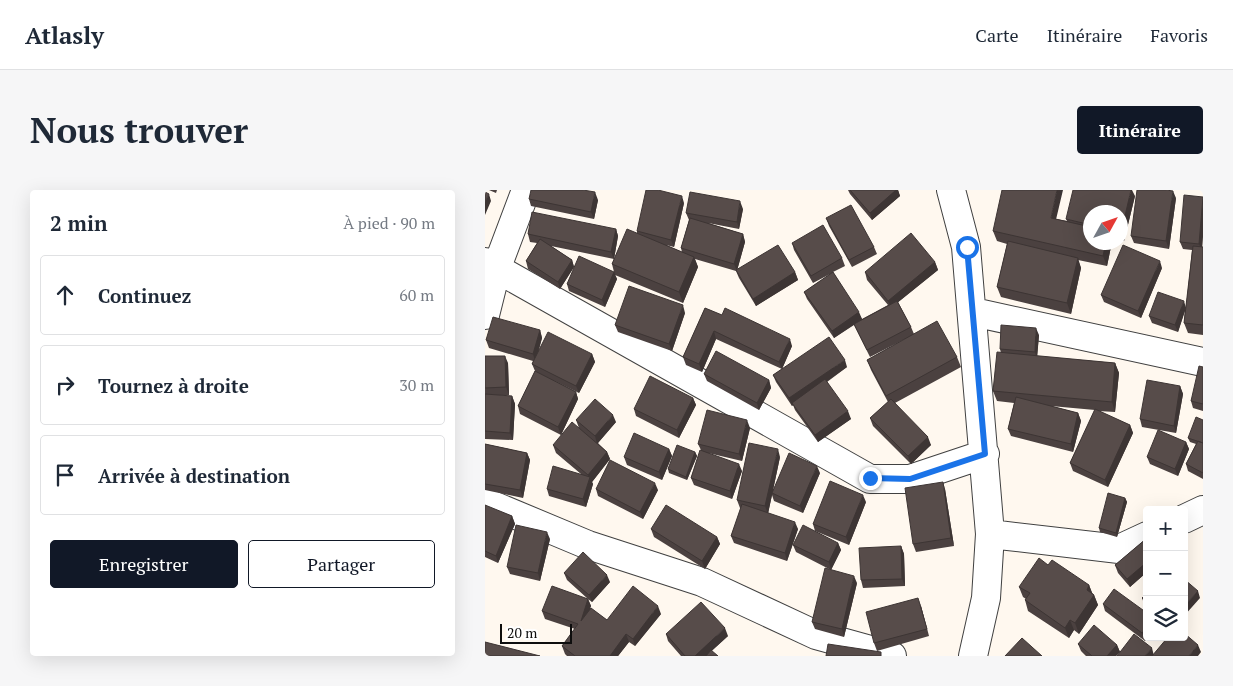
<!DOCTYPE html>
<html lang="fr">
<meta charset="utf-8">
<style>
body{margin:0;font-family:"PT Serif",serif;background:#f6f6f7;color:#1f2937}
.controls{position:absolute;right:15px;bottom:15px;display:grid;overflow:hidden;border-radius:5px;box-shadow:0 5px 20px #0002}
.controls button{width:45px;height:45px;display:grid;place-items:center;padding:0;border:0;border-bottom:1px solid #e0e1e3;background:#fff;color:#1f2937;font:25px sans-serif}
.compass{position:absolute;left:598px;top:15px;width:45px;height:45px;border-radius:50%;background:#fff;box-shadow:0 5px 20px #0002;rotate:50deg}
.scale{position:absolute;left:15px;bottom:12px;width:72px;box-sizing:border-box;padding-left:5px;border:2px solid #0e0e0e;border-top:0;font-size:14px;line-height:18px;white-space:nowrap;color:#0e0e0e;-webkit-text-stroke:4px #fff;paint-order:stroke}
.stop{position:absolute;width:15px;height:15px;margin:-11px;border:4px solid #1a73e8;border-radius:50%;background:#fff}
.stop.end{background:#1a73e8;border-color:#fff;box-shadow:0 1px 5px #0008}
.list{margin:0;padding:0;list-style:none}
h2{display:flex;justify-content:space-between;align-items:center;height:65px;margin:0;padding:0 20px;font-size:21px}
h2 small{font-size:16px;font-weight:400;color:#747a83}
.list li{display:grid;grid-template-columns:32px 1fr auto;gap:15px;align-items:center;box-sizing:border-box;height:80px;margin:0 10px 10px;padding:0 10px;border:1px solid #e0e1e3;border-radius:5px}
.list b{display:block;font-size:19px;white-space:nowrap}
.list em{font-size:16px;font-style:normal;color:#747a83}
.actions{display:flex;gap:10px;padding:15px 20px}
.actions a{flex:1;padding:11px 0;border:1px solid #111827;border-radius:5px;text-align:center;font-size:18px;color:#111827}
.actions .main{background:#111827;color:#fff}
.icon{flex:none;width:28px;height:28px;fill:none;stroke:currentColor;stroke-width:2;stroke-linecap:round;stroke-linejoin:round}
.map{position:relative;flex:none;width:718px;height:466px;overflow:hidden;border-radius:5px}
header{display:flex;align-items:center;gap:30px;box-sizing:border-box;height:70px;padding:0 25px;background:#fff;border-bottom:1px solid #e0e1e3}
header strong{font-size:24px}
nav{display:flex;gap:28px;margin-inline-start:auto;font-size:18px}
.intro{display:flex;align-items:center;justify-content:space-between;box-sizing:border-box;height:120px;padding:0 30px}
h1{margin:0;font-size:35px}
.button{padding:12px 22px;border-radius:5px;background:#111827;color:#fff;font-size:18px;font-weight:700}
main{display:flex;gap:30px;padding:0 30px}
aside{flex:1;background:#fff;border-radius:5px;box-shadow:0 5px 20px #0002}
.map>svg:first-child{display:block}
</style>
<header>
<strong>Atlasly</strong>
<nav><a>Carte</a><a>Itinéraire</a><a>Favoris</a></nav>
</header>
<div class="intro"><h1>Nous trouver</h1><a class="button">Itinéraire</a></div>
<main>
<aside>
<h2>2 min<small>À pied · 90 m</small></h2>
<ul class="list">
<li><svg class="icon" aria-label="ahead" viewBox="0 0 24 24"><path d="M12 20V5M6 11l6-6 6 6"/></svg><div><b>Continuez</b></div><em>60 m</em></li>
<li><svg class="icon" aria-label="right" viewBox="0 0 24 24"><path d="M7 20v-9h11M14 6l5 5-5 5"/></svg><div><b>Tournez à droite</b></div><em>30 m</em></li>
<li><svg class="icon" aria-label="arrive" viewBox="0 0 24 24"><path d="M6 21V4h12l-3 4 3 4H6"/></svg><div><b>Arrivée à destination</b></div></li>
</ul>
<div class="actions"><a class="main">Enregistrer</a><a>Partager</a></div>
</aside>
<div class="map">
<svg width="718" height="466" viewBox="0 0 718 466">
<rect width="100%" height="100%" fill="#fff8ef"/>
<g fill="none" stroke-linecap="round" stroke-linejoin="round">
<defs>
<path id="minor" d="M466,0L481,57L505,344L501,408L488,466
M0,72L385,289H425L500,264
M488,122L718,172
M0,125L12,77L41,0
M0,312L103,355L217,392L331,445L407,466
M699,329L718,320
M505,344L634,359L662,346"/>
</defs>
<use href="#minor" stroke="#414141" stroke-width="30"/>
<use href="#minor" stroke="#fff" stroke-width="28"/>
</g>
<path fill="#4b4140" d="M4,0H12L11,3Z
M363,0H413L415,6L387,30L365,4Z
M650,6L639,51L636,50V22H606V52H627L622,76L593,70L596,78L586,124L516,107L512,97L522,54L512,51L508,41L571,29L582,31L581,29Z
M691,8L684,59L649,53L646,46Z
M718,8L717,57H718V145L703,143L699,133L700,120L693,142L667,133L664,126L701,117L707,60L698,59L695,52Z
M44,9L113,10L109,29L46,16Z
M199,13L189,57L181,55L197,62L196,58L204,30L201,23L258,19L254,39L223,33L258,44L260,52L252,80L310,82L313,90L271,116L254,88L251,81L210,69L213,77L198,113L130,85L132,89L120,117L84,101L82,94L129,82L127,74L129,69L66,56L87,70L89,77L75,99L43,79L41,71L52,53L45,52L43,44L131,39L133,46L129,69L152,43V41Z
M341,28L389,57L392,64L367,77L344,36Z
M307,53L357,68L360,76L348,82L377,129L403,115L382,90L380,82L450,72L453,80L413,112L426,137L429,144L472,167L476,177L410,213L446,255L426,274L388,236L385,228L403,212L386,180L382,170L428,145L385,167L369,135L349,148L322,109L319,102L347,83L328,93L309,60Z
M677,78L656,128L619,112L616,105Z
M220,118L307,156L297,179L362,177L342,192L366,229L333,252L310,220L308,215L307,216L291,192L288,185L297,179L231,149L217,182L201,175L198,167Z
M200,123L187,161L133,142L130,135Z
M55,140L57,148L54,160L107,164L110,172L94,203L53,183L91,202L93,209L76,245L35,224L33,216L50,181L47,174L48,171L4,158L1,150Z
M554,145L552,166L630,173L634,183L630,222L613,221L645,235L648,243L623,297L588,281L585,273L610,220L566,216L593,223L596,231L588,262L526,246L523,239L529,213L512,211L508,201L516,163L515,159Z
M0,166L23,173L24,205H8L27,206L30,214L28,250L0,249Z
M718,177V221L708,218L706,211Z
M219,184L284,190L286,198L274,220L222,191Z
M695,196L698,204L691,243L657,237L655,229Z
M208,208L211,215L194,248L151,226L149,219Z
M91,230L131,232L113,253L122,262L125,269L107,292L108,294L101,317L64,306L62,299L96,284L71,263L68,255L94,238Z
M718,230V289L703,281L701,274L711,254L705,252L703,248Z
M265,238L257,271L223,263L257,281L247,309L209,295L206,288L216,260L213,254Z
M701,252L704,259L693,286L665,274L662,267Z
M0,254L42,263L45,270L38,308L0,300Z
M184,259L187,266L177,290L142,275L139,267Z
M210,262L212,266L202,290L184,283L183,279Z
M295,267L288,300L335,283L318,323L289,311L287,305L283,323L313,339L302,371L249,353L246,346L256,318H255L252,310Z
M111,299L173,300L158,329L113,306Z
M460,299L469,356L431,362L428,354Z
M640,308L642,312L632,347L615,342L614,338Z
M381,312L364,355L330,341L328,334Z
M0,316L27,326L30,334L13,373L0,367Z
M166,339L232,347L235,354L220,379L169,347Z
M662,348V382L645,397L633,383L630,375Z
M65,349L55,391L25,384L22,377Z
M353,353L356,360L346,380L311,362L308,355Z
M416,356L419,364L420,396L378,398L376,390Z
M563,375L604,395L607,403L609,405L613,415L594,444L589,440L584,448L543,421L540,410L541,409L538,407L534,397Z
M79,383L125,392L107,412L103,409L106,416L105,418L122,430L176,424L150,456L144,452L133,466H82L80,464L77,456L90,439L60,429L57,421L103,409L82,390Z
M372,393L359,447L330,439L327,432Z
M662,403V417L660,416L657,408Z
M618,414L662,423L660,451L620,421Z
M436,416L444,446L392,461L389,453Z
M181,444L243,446L221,466H196L183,451Z
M593,454L632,455L635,462L631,466H601L596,461Z"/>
<path fill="#3d3534" d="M411,0H413L415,6L387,30L385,23Z
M572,0H578L569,38L566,28Z
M646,0H647L650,6L639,51L636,43Z
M688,1L691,8L684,59L681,51Z
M110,2L113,10L109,29L106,22Z
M4,4L6,11L0,25V12Z
M197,6L199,13L189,57L186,50Z
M718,8V47L717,61L714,54Z
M255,11L258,19L254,39L252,32Z
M131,39L133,46L129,69L126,62Z
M258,44L260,52L252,81L249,74Z
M621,52H627L622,76L618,66Z
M209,67L213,77L198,113L194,102Z
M593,68L596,78L586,124L582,113Z
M87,70L89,77L75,99L73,92Z
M675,71L677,78L656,128L653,121Z
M450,72L453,80L406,118L403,111Z
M129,82L132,89L120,117L117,110Z
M310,82L313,90L271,116L268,109Z
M699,111L701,118L693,142L690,135Z
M198,115L200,123L187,161L184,154Z
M374,122L377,129L349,148L347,141Z
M551,138L554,145L552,169L550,162Z
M55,140L57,148L50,171L48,164Z
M229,141L231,149L217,182L214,174Z
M305,149L307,156L297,179L294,172Z
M107,164L110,172L94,203L91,196Z
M20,166L23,173L24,205L21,197Z
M360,170L362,177L308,215L307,213L308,215L307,216L304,208Z
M630,173L634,183L630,222L627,212Z
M284,190L286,198L274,220L272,213Z
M695,196L698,204L691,243L689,236Z
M91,202L93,209L76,245L73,237Z
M27,206L30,214L28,250L25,243Z
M208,208L211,215L194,248L192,240Z
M363,221L366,229L333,252L330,245Z
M593,223L596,231L588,262L586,254Z
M128,225L131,232L112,254L110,246Z
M262,230L265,238L257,271L254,264Z
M645,235L648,243L623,297L620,290Z
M443,247L446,255L426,274L423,266Z
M701,252L704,259L693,286L690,279Z
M184,259L187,266L177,290L174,282Z
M293,259L295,267L283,324L280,316Z
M122,262L125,269L107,292L108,294L101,317L98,309L104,288L103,285Z
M210,262L212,266L202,290L201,287Z
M42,263L45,270L38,308L35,300Z
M254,274L257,281L247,309L245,301Z
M332,276L335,283L318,323L315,316Z
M458,292L460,299L469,356L466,348Z
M170,293L173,300L158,329L155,322Z
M378,305L381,312L364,355L361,347Z
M640,308L642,312L632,347L631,343Z
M27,326L30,334L13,373L11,366Z
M310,332L313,339L302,371L300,363Z
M62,342L65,349L55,391L53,383Z
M232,347L235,354L220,379L217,371Z
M353,353L356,360L346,380L344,372Z
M416,356L419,364L420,396L417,389Z
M662,372V382L645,397L642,389Z
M122,385L125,392L107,412L104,405Z
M369,386L372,393L359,447L357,439Z
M604,395L608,405L602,400Z
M713,401L715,408L699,426V416Z
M609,405L613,415L594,444L590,433Z
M433,408L436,416L444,446L442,439Z
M103,409L106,416L98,439L96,431Z
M173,416L176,424L150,456L148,449Z
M585,430L589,440L584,448L580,438Z
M662,437V447H663L660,451L657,443Z
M240,438L243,446L221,466H210Z
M141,444L144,452L133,466H125Z
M632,455L635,462L631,466H622Z
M713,455L716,462L713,466H704Z
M667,458L669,466H660Z"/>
<path fill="#574c4a" stroke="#3d3534" d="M46,0H98L110,2L106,22L44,9Z
M161,0H173L197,6L186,50L152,41Z
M365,0H411L385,23Z
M517,0H572L566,28L606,37V52H621L618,66L508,41Z
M588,0H646L636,43V22H606V35L581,29Z
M652,0H681L688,1L681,51L646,46Z
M0,2L4,4L0,12Z
M205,2L255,11L252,32L201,23Z
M699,5L718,7L714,54L695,52Z
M366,15L389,57L364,70L341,28Z
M47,22L131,39L126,62L43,44Z
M205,28L258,44L249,74L196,58Z
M338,35L357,68L326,86L307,53Z
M142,39L209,67L194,102L127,74Z
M426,43L450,72L403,111L380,82Z
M55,49L87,70L73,92L41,71Z
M523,51L593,68L582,113L512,97Z
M293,55L310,82L268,109L251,80Z
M638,55L675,71L653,121L616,105Z
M708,56L718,57V135L699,133Z
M94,66L129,82L117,110L82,94Z
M348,82L374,122L347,141L319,102Z
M144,96L198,115L184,154L130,135Z
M673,102L699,111L690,135L664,126Z
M412,111L426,137L382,160L369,134Z
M220,118L237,125L240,118L305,149L294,172L229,141L214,174L198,167Z
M8,127L55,140L48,164L1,150Z
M452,131L472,167L401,206L382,170Z
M516,135L551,138L550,162L515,159Z
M63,142L107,164L91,196L47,174Z
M344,147L360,170L304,208L288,185Z
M231,161L284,190L272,213L219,184Z
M512,162L630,173L627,212L508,201Z
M0,166H20L21,197L0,198Z
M714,176L718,177V214L706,211Z
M50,181L91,202L73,237L33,216Z
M165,186L208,208L192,240L149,219Z
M340,189L363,221L330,245L307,213Z
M662,190L695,196L689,236L655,229Z
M0,204L27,206L25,243L0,241Z
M531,207L593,223L586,254L523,239Z
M110,209L128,225L110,246L91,230Z
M406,209L443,247L423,266L385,228Z
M610,219L645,235L620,290L585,273Z
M222,220L262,230L254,264L213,254Z
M711,227L718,230V253L703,248Z
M87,232L122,262L103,285L68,255Z
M673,240L701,252L690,279L662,267Z
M149,243L184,259L174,282L139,267Z
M713,251L718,253V283L701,274Z
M264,253L293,259L280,316L252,310Z
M0,254L42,263L35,300L0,294Z
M192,255L210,262L201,287L183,279Z
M215,260L254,274L245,301L206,288Z
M304,263L332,276L315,316L287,303Z
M125,270L170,293L155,322L111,299Z
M68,276L105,287L98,309L62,299Z
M345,291L378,305L361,347L328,334Z
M458,292L466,348L428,354L420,298Z
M623,303L640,308L631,343L614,338Z
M257,314L310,332L300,363L246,346Z
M0,315L27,326L11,366L0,361Z
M181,315L232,347L217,371L166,339Z
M31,335L62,342L53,383L22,377Z
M318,335L353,353L344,372L308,355Z
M662,348V372L642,389L630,375Z
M416,356L417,389L376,390L374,358Z
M98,362L122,385L104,405L79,383Z
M554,368L563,375L567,370L604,395L602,400L609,405L590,433L585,430L580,438L540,410L545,403L534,397Z
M340,378L369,386L357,439L327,432Z
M699,389L713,401L699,416Z
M67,396L103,409L96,431L106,418L122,430L148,396L173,416L148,449L141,444L125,466H90L77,456L93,434L57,421Z
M629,399L662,423V437L657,443L618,414Z
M662,403V412L657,408Z
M433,408L442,439L389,453L381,422Z
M216,412L240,438L210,466H200L181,444Z
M609,435L632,455L622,466H607L593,454Z
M699,443L713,455L704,466H667L683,447H699Z
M649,444L667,458L660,466H632Z
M537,448L557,466H520Z
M0,452L55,466H0Z
M343,454L396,462V466H341Z
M226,460L233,466H221Z"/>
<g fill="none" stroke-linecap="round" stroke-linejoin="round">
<path stroke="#1a73e8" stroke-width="6" d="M385,288L425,289L500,264L482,57"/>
</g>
</svg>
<div class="controls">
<button>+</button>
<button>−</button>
<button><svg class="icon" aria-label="layers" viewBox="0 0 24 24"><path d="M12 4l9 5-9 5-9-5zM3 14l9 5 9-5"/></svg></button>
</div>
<svg class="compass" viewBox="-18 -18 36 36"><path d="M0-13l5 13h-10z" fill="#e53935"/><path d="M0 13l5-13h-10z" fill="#747a83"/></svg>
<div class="scale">20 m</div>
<div class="stop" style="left:482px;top:57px"></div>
<div class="stop end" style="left:385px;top:288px"></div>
</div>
</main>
